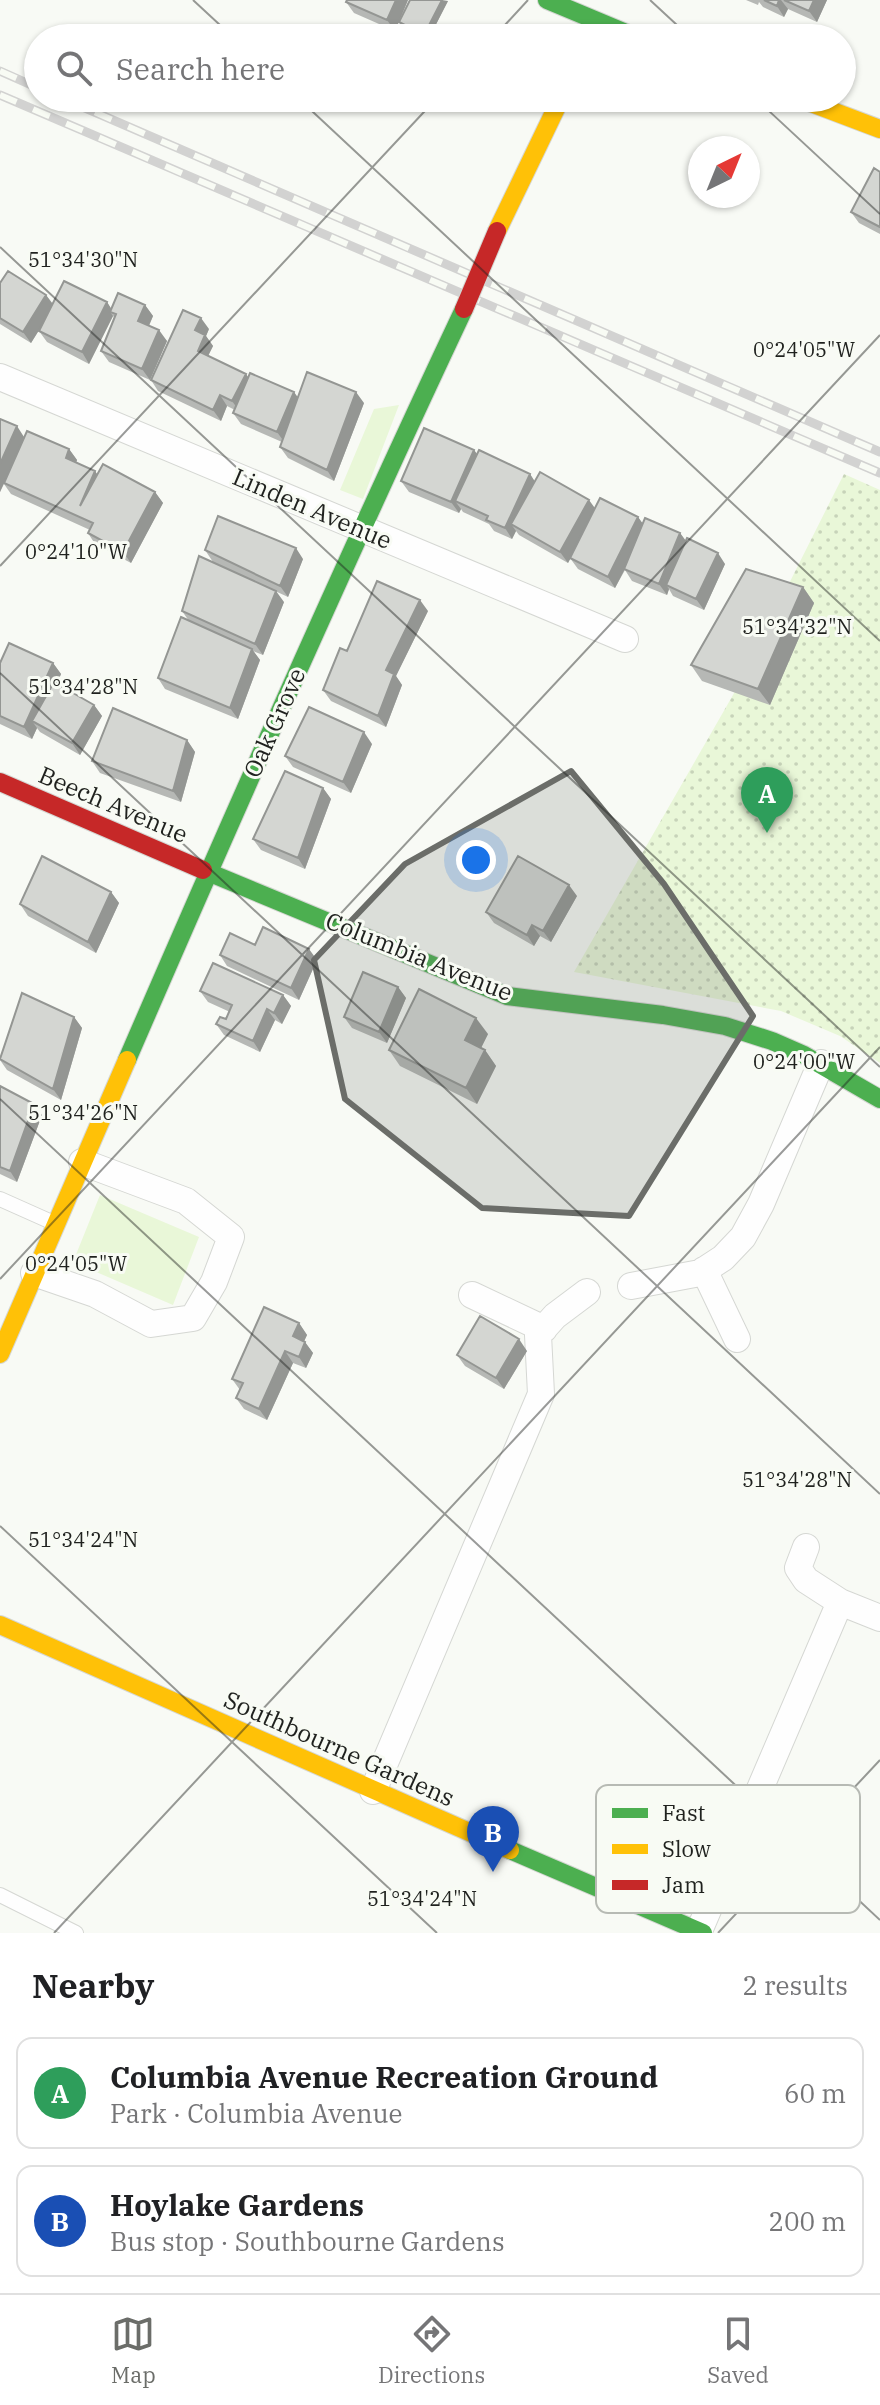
<!DOCTYPE html>
<meta charset="utf-8">
<style>
body{margin:0;font-family:"IBM Plex Serif",serif;background:#f2f2f2;color:#202124}
.compass{position:absolute;left:688px;top:136px;width:72px;height:72px;border-radius:50%;background:#fff;box-shadow:0 2px 6px #0004;rotate:43deg}
.you{position:absolute;left:476px;top:860px;width:28px;height:28px;margin:-20px;border:6px solid #fff;border-radius:50%;background:#1a73e8;box-shadow:0 0 0 12px #1a73e833}
.badge{display:grid;place-items:center;width:52px;height:52px;border-radius:50%;background:#6b6d69;color:#fff;font-size:26px;font-weight:700}
.pin{position:absolute;translate:-50% -66px;filter:drop-shadow(0 2px 4px #0008)}
.pin::after{content:'';position:absolute;top:42px;width:28px;height:24px;background:inherit;clip-path:polygon(0 0,100% 0,50% 100%)}
.list{margin:0;padding:0;list-style:none}
h2{display:flex;justify-content:space-between;align-items:center;height:104px;margin:0;padding:0 32px;font-size:34px}
h2 small{font-size:26px;font-weight:400;color:#757577}
.list li{display:grid;grid-template-columns:52px 1fr auto;gap:24px;align-items:center;box-sizing:border-box;height:112px;margin:0 16px 16px;padding:0 16px;border:2px solid #e0e0e0;border-radius:16px}
.list b{display:block;font-size:30px;white-space:nowrap}
.list p{margin:0;font-size:26px;white-space:nowrap;color:#757577}
.list em{font-size:26px;font-style:normal;color:#757577}
.icon{flex:none;width:44px;height:44px;fill:none;stroke:currentColor;stroke-width:2;stroke-linecap:round;stroke-linejoin:round}
.map{position:relative;flex:none;width:880px;height:1933px;overflow:hidden}
.search{position:absolute;background:#fff;box-shadow:0 2px 6px #0004;left:24px;right:24px;top:24px;height:88px;display:flex;align-items:center;gap:20px;box-sizing:border-box;padding:0 28px;border-radius:44px;color:#757577;font-size:30px}
.sheet{height:360px;background:#fff}
nav{display:flex;justify-content:space-around;align-items:center;box-sizing:border-box;height:112px;border-top:2px solid #e0e0e0;background:#fff;font-size:22px;color:#757577}
nav a{display:grid;justify-items:center;gap:4px}
nav .on{color:#6b6d69}
.map>svg:first-child{display:block}
</style>
<div class="map">
<svg width="880" height="1933" viewBox="0 0 880 1933">
<defs>
<pattern id="park-dots" width="8" height="8" patternUnits="userSpaceOnUse" patternTransform="scale(2)"><rect width="8" height="8" fill="#e9f7d8"/><path d="M2 2h.1M6 6h.1" fill="none" stroke="#c7d3b9" stroke-width="1.8" stroke-linecap="round"/></pattern>
</defs>
<rect width="100%" height="100%" fill="#f8faf5"/>
<path fill="#e9f7d8" d="M399,405L363,499L340,490L374,409Z
M100,1195L199,1237L173,1305L73,1262Z"/>
<path fill="url(#park-dots)" d="M844,474L880,490V1063L840,1036L781,1011L574,972L733,695Z"/>
<g fill="none" stroke-linecap="round" stroke-linejoin="round">
<defs>
<path id="lane" d="M0,1199L56,1224
M0,1895L76,1933"/>
<path id="street" d="M0,377L625,639
M704,1270L737,1339
M34,1273L95,1294L151,1324L193,1318L214,1282L231,1237L186,1201L82,1162
M631,1286L700,1273L723,1258L743,1237L761,1204L821,1063
M472,1295L544,1329
M806,1547L798,1568L806,1580L840,1602
M373,1791L541,1394L538,1335L555,1316L587,1292
M699,1931L840,1602L880,1618"/>
<path id="fast" d="M547,0L638,38
M203,870L507,996L663,1015L725,1026L772,1041L804,1055L880,1099
M127,1060C236,808 347,557 464,309
M510,1850L703,1933"/>
<path id="slow" d="M798,98L880,129
M497,231L561,98
M0,1354L127,1060
M0,1625L510,1850"/>
<path id="jam" d="M0,782L203,870"/>
</defs>
<use href="#lane" stroke="#d5d7d3" stroke-width="16"/>
<use href="#street" stroke="#d5d7d3" stroke-width="28"/>
<use href="#fast" stroke="#d5d7d3" stroke-width="20"/>
<use href="#slow" stroke="#d5d7d3" stroke-width="20"/>
<use href="#jam" stroke="#d5d7d3" stroke-width="20"/>
<use href="#lane" stroke="#fefefe" stroke-width="14"/>
<use href="#street" stroke="#fefefe" stroke-width="26"/>
<use href="#fast" stroke="#4caf50" stroke-width="18"/>
<use href="#slow" stroke="#ffc107" stroke-width="18"/>
<use href="#jam" stroke="#c62828" stroke-width="18"/>
<defs>
<path id="rail" d="M0,71L38,88
M0,95L880,473
M62,98L880,452"/>
</defs>
<use href="#rail" stroke="#d2d2d1" stroke-width="9"/>
<use href="#rail" stroke="#f8fbf4" stroke-width="6" stroke-dasharray="18" stroke-linecap="butt"/>
<defs>
<path id="jam-bridge" d="M464,309L497,231"/>
</defs>
<use href="#jam-bridge" stroke="#d5d7d3" stroke-width="20" stroke-linecap="butt"/>
<use href="#jam-bridge" stroke="#c62828" stroke-width="18"/>
</g>
<path fill="#b6b8b5" d="M347,0H408L395,31L354,13L346,2Z
M746,0H827L817,22L788,9L784,17L763,7L759,2L758,5Z
M448,1L429,38H423L403,28L399,22Z
M880,172V234L859,223L851,212Z
M0,283L46,295L53,304L107,302L111,309L145,305L153,316L149,326L167,341L150,380L109,362L101,351L115,318L113,316L89,364L47,342L39,331L41,327L31,343L0,324Z
M209,329L206,336L213,346L208,356L246,374L248,377L298,397L364,403L334,481L288,458L280,447L282,442L241,424L233,413L235,410L227,406L221,421L158,391L151,380Z
M0,419L24,437L69,449L77,460L76,462L95,471L97,474L155,492L163,503L131,563L95,544L88,533L90,530L11,494L4,484L0,492Z
M474,450L477,454L530,474L535,482L595,508L638,517L643,525L680,533L686,541L725,564L704,610L673,596L669,589L667,595L632,581L625,570L615,588L578,569L570,558L568,563L519,535L516,531L512,539L494,531L489,524L463,512L461,509L459,513L409,492L401,481Z
M205,550L303,559L288,597L213,562Z
M803,587L814,603L770,705L702,681L691,665Z
M284,602L263,655L253,651L260,660L238,719L165,689L158,678L189,621L182,611Z
M428,611L396,676L402,685L386,727L331,701L323,690L347,651Z
M0,663H53L61,674L57,684L94,705L102,716L80,755L40,732L37,728L32,739L0,724Z
M187,740L195,752L181,802L100,773L92,761Z
M372,744L351,793L293,767L285,756Z
M323,788L331,799L305,869L261,850L253,839Z
M111,892L119,903L96,953L28,916L20,904Z
M577,896L551,942L540,936L534,946L494,923L486,912Z
M255,945L317,960L299,1000L227,966L220,955Z
M398,987L406,998L387,1043L352,1028L344,1017Z
M200,991L283,995L291,1006L282,1024L275,1020L260,1052L224,1035L216,1024L226,1019L230,1012L208,1002Z
M74,1017L82,1028L61,1100L7,1070L0,1060Z
M488,1034L481,1048L485,1050L496,1066L477,1104L400,1066L389,1050Z
M0,1086L42,1115L17,1182L0,1174Z
M299,1323L307,1335L304,1341L313,1353L306,1368L293,1363L267,1420L244,1409L236,1398L240,1390L232,1379Z
M527,1351L504,1389L465,1366L457,1355Z"/>
<path fill="#949693" d="M396,0H408L395,31L387,20Z
M442,0L448,1L429,38H426L424,35Z
M779,0H781L788,9L784,17L777,6Z
M814,0H827L817,22L809,11Z
M46,295L54,306L31,343L23,332Z
M107,302L114,313L110,312L113,316L89,364L82,352Z
M145,305L153,316L146,332L138,321Z
M201,318L209,329L206,336L213,346L205,362L198,351L195,330Z
M159,330L167,341L150,380L142,369Z
M246,374L253,385L240,412L232,401Z
M294,392L302,403L285,443L277,432Z
M356,392L364,403L334,481L327,470Z
M220,395L227,406L221,421L213,410Z
M17,426L24,437L0,492V464Z
M69,449L77,460L74,469L66,458Z
M474,450L482,461L455,501L461,509L459,513L451,502Z
M95,471L102,482L80,506Z
M530,474L537,485L511,524L516,531L512,539L505,528Z
M155,492L163,503L131,563L123,552Z
M589,500L597,511L568,563L560,552Z
M638,517L646,528L615,588L608,577Z
M680,533L688,544L666,585L669,589L667,595L659,584Z
M296,548L303,559L288,597L280,586Z
M718,553L725,564L704,610L696,599Z
M803,587L814,603L770,705L758,689Z
M276,591L284,602L263,655L255,644Z
M420,600L428,611L396,676L402,685L386,727L378,716L386,670Z
M252,649L260,660L238,719L230,708Z
M53,663L61,674L38,725L32,721L37,728L32,739L24,727Z
M94,705L102,716L80,755L72,743Z
M364,732L372,744L351,793L343,782Z
M187,740L195,752L181,802L173,791Z
M323,788L331,799L305,869L298,858Z
M569,885L577,896L551,942L543,931Z
M111,892L119,903L96,953L88,942Z
M532,925L540,936L534,946L527,935Z
M309,949L317,960L299,1000L291,988Z
M398,987L406,998L387,1043L379,1032Z
M283,995L291,1006L282,1024L274,1013Z
M267,1009L275,1020L260,1052L253,1041Z
M74,1017L82,1028L61,1100L53,1089Z
M476,1018L488,1034L477,1056L465,1040Z
M485,1050L496,1066L477,1104L466,1088Z
M34,1104L42,1115L17,1182L10,1171Z
M299,1323L307,1335L301,1348L293,1336Z
M519,1339L527,1351L504,1389L496,1378Z
M305,1342L313,1353L306,1368L299,1357Z
M285,1351L293,1363L267,1420L259,1409Z"/>
<path fill="#d4d6d2" stroke="#949693" stroke-width="2" d="M347,0H396L387,20L346,2Z
M410,0H442L424,35L399,22Z
M764,0H779L777,6Z
M784,0H814L809,11Z
M874,168L880,172V227L851,212Z
M8,271L46,295L23,332L0,318V283Z
M64,281L107,302L82,352L39,331Z
M118,293L145,305L138,321L159,330L142,369L101,351L116,314L110,312Z
M183,310L201,318L195,330L205,335L198,351L246,374L232,401L220,395L213,410L151,380Z
M307,372L356,392L327,470L280,447Z
M250,373L294,392L277,432L233,413Z
M0,419L17,426L0,464Z
M424,428L474,450L451,502L401,481Z
M27,431L69,449L66,458L95,471L80,506L103,464L155,492L123,552L88,533L93,523L4,483Z
M479,450L530,474L505,528L486,520L488,516L455,501Z
M540,472L589,500L560,552L511,524Z
M600,498L638,517L608,577L570,558Z
M218,516L296,548L280,586L205,550Z
M645,518L680,533L659,584L624,569Z
M687,538L718,553L696,599L666,585Z
M199,556L276,591L255,644L182,611Z
M746,569L803,587L758,689L691,665Z
M377,581L420,600L386,670L394,674L378,716L323,690L340,648L347,651Z
M181,617L252,649L230,708L158,678Z
M9,643L53,663L24,727L0,716V663Z
M54,682L94,705L72,743L32,721Z
M309,707L364,732L343,782L285,756Z
M113,708L187,740L173,791L92,761Z
M285,771L323,788L298,858L253,839Z
M42,856L111,892L88,942L20,904Z
M518,856L569,885L543,931L532,925L527,935L486,912Z
M263,927L309,949L291,988L220,955L230,933L255,945Z
M213,963L283,995L274,1013L267,1009L253,1041L216,1024L220,1017L226,1019L232,1005L200,991Z
M363,972L398,987L379,1032L344,1017Z
M419,989L476,1018L465,1040L485,1050L466,1088L389,1050Z
M22,993L74,1017L53,1089L0,1059Z
M0,1086L34,1104L10,1171L0,1167Z
M264,1307L299,1323L293,1336L305,1342L299,1357L285,1351L259,1409L236,1398L243,1383L232,1379Z
M480,1316L519,1339L496,1378L457,1355Z"/>
<path fill="#6b6d69" fill-opacity="0.2" stroke="#6b6d69" stroke-width="6" stroke-linejoin="round" d="M571,771L664,884L753,1016L629,1216L482,1208L345,1099L314,960L405,864Z"/>
<path fill="none" stroke="#1f211e" stroke-width="2" stroke-opacity="0.45" d="M193,0L234,38M650,0L691,38M493,38L528,0M298,98L880,641M755,98L880,214M0,247L880,1067M0,566L437,98M0,673L880,1494M0,1099L880,1920M0,1279L880,335M0,1526L437,1933M54,1933L880,1047M718,1933L880,1760"/>
<g text-anchor="middle" stroke-width="6" stroke-linejoin="round" paint-order="stroke">
<g font-size="24" fill="#1f211e" stroke="#f8fbf4">
<text transform="translate(312 509) rotate(23)" y="8">Linden Avenue</text>
<text transform="translate(275 723) rotate(-66)" y="8">Oak Grove</text>
<text transform="translate(113 805) rotate(23)" y="8">Beech Avenue</text>
<text transform="translate(419 957) rotate(22)" y="8">Columbia Avenue</text>
<text transform="translate(339 1749) rotate(24)" y="8">Southbourne Gardens</text>
</g>
</g>
<rect x="596" y="1785" width="264" height="128" rx="12" fill="#f8fbf4" stroke="#b7bab4" stroke-width="2"/>
<rect x="612" y="1808" width="36" height="10" fill="#4caf50"/>
<rect x="612" y="1844" width="36" height="10" fill="#ffc107"/>
<rect x="612" y="1880" width="36" height="10" fill="#c62828"/>
<g font-size="22" fill="#1f211e">
<text x="662" y="1821">Fast</text>
<text x="662" y="1857">Slow</text>
<text x="662" y="1893">Jam</text>
</g>
<g font-size="20" text-anchor="middle" fill="#1f211e" stroke="#f8fbf4" stroke-width="6" stroke-linejoin="round" paint-order="stroke">
<text x="83" y="267">51°34'30"N</text>
<text x="804" y="357">0°24'05"W</text>
<text x="76" y="559">0°24'10"W</text>
<text x="797" y="634">51°34'32"N</text>
<text x="83" y="694">51°34'28"N</text>
<text x="804" y="1069">0°24'00"W</text>
<text x="83" y="1120">51°34'26"N</text>
<text x="76" y="1271">0°24'05"W</text>
<text x="797" y="1487">51°34'28"N</text>
<text x="83" y="1547">51°34'24"N</text>
<text x="422" y="1906">51°34'24"N</text>
</g>
</svg>
<svg class="compass" viewBox="-18 -18 36 36"><path d="M0-13l5 13h-10z" fill="#e53935"/><path d="M0 13l5-13h-10z" fill="#757577"/></svg>
<div class="you"></div>
<div class="pin badge" style="left:767px;top:833px;background:#2e9e5b">A</div>
<div class="pin badge" style="left:493px;top:1872px;background:#1a4fb4">B</div>
<div class="search"><svg class="icon" aria-label="search" viewBox="0 0 24 24"><circle cx="10" cy="10" r="6"/><path d="M15 15l6 6"/></svg>Search here</div>
</div>
<section class="sheet">
<h2>Nearby<small>2 results</small></h2>
<ul class="list">
<li><span class="badge" style="background:#2e9e5b">A</span><div><b>Columbia Avenue Recreation Ground</b><p>Park · Columbia Avenue</p></div><em>60 m</em></li>
<li><span class="badge" style="background:#1a4fb4">B</span><div><b>Hoylake Gardens</b><p>Bus stop · Southbourne Gardens</p></div><em>200 m</em></li>
</ul>
</section>
<nav>
<a class="on"><svg class="icon" aria-label="map" viewBox="0 0 24 24"><path d="M3 6l6-2 6 2 6-2v14l-6 2-6-2-6 2zM9 4v14M15 6v14"/></svg>Map</a>
<a><svg class="icon" aria-label="directions" viewBox="0 0 24 24"><path d="M12 3l9 9-9 9-9-9zM9 14v-3h6M13 9l2 2-2 2"/></svg>Directions</a>
<a><svg class="icon" aria-label="saved" viewBox="0 0 24 24"><path d="M7 4h10v16l-5-4-5 4z"/></svg>Saved</a>
</nav>
